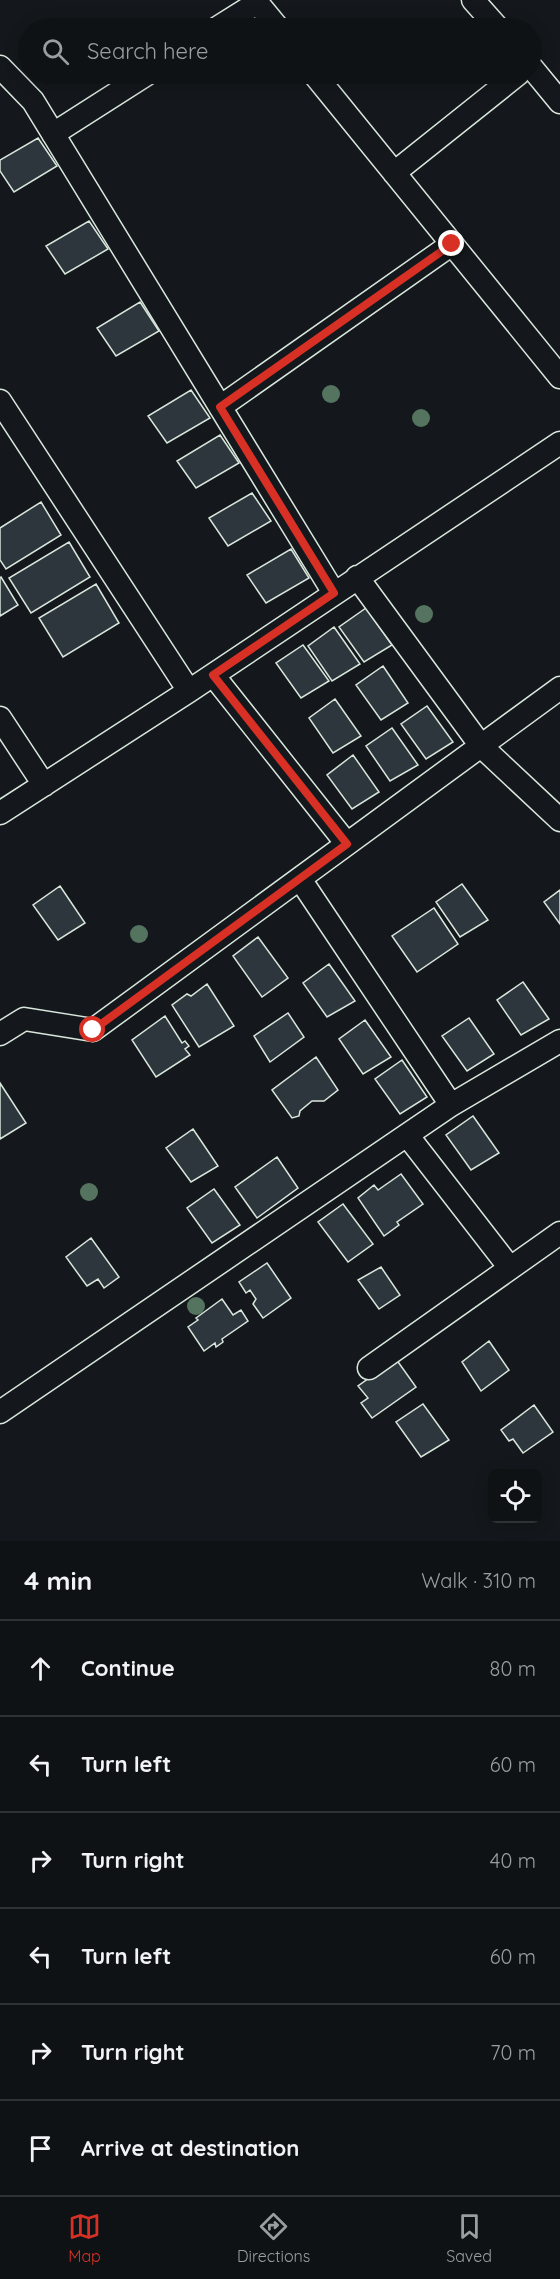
<!DOCTYPE html>
<meta charset="utf-8">
<style>
body{margin:0;font-family:Quicksand,sans-serif;background:#181b1e;color:#f1f3f6}
.controls{position:absolute;right:18px;bottom:18px;display:grid;overflow:hidden;border-radius:9px;box-shadow:0 3px 15px #0003}
.controls button{width:54px;height:54px;display:grid;place-items:center;padding:0;border:0;border-bottom:2px solid #2f3234;background:#0f1215;color:#f1f3f6;font:30px sans-serif}
.stop{position:absolute;width:18px;height:18px;margin:-14px;border:4px solid #d93025;border-radius:50%;background:#fff}
.stop.end{background:#d93025;border-color:#fff;box-shadow:0 2px 6px #0008}
.list{margin:0;padding:0;list-style:none}
h2{display:flex;justify-content:space-between;align-items:center;height:78px;margin:0;padding:0 24px;font-size:26px}
h2 small{font-size:20px;font-weight:400;color:#9b9ea0}
.list li{display:grid;grid-template-columns:39px 1fr auto;gap:18px;align-items:center;box-sizing:border-box;height:96px;padding:0 24px;border-top:2px solid #2f3234}
.list b{display:block;font-size:22px;white-space:nowrap}
.list em{font-size:20px;font-style:normal;color:#9b9ea0}
.icon{flex:none;width:33px;height:33px;fill:none;stroke:currentColor;stroke-width:2;stroke-linecap:round;stroke-linejoin:round}
.map{position:relative;flex:none;width:560px;height:1541px;overflow:hidden}
.search{position:absolute;background:#0f1215;box-shadow:0 3px 15px #0003;left:18px;right:18px;top:18px;height:66px;display:flex;align-items:center;gap:15px;box-sizing:border-box;padding:0 21px;border-radius:33px;color:#9b9ea0;font-size:22px}
.sheet{height:654px;background:#0f1215}
nav{display:flex;justify-content:space-around;align-items:center;box-sizing:border-box;height:84px;border-top:2px solid #2f3234;background:#0f1215;font-size:16px;color:#9b9ea0}
nav a{display:grid;justify-items:center;gap:3px}
nav .on{color:#d93025}
.map>svg:first-child{display:block}
</style>
<div class="map">
<svg width="560" height="1541" viewBox="0 0 560 1541">
<rect width="100%" height="100%" fill="#14181c"/>
<path fill="#2c363c" stroke="#d8e6dc" stroke-width="1.5" d="M38,138L57,166L14,192L0,171V160Z
M89,221L108,249L65,274L46,246Z
M140,302L159,331L116,356L97,328Z
M191,390L210,418L167,443L148,416Z
M220,435L239,463L196,488L177,461Z
M252,493L271,521L228,546L209,518Z
M41,502L61,535L6,569L0,560V528Z
M69,542L90,577L31,613L9,578Z
M291,549L309,578L266,603L247,575Z
M1,577L18,605L0,616V578Z
M96,584L119,623L63,657L39,618Z
M366,608L392,645L364,662L339,627Z
M334,627L360,664L332,681L308,646Z
M303,645L329,681L301,698L276,663Z
M383,666L408,703L381,720L356,685Z
M335,699L361,736L333,753L309,718Z
M427,706L453,742L426,759L401,724Z
M392,728L418,765L390,781L366,746Z
M353,755L379,792L352,809L327,775Z
M462,884L488,920L460,937L436,902Z
M60,886L85,923L58,940L33,905Z
M560,890V924L544,902Z
M434,908L458,944L417,972L392,936Z
M258,937L288,978L262,997L233,956Z
M329,964L355,1001L327,1017L303,983Z
M523,982L549,1019L521,1035L497,1000Z
M207,984L234,1026L199,1047L172,1005L187,994L191,996Z
M288,1013L304,1037L270,1062L254,1036Z
M165,1016L182,1043L185,1041L189,1046L185,1049L190,1055L156,1077L132,1040Z
M469,1018L494,1054L467,1071L442,1036Z
M365,1020L391,1057L363,1074L339,1039Z
M316,1057L338,1090L324,1101H312L300,1111L299,1116L292,1118L272,1090Z
M402,1060L427,1097L400,1114L375,1079Z
M0,1083L26,1123L0,1139Z
M473,1116L499,1153L471,1170L446,1135Z
M193,1129L218,1166L191,1182L166,1148Z
M277,1157L298,1188L257,1218L235,1187Z
M401,1174L423,1204L397,1222L399,1225L384,1236L358,1198L374,1185L378,1190Z
M214,1189L240,1225L212,1243L187,1208Z
M343,1204L373,1244L348,1262L318,1222Z
M91,1238L119,1277L104,1288L98,1279L87,1286L66,1257Z
M267,1263L291,1298L263,1318L253,1304L256,1299L250,1290L246,1293L239,1282Z
M381,1267L400,1295L379,1309L358,1280Z
M222,1299L233,1315L241,1310L248,1321L222,1339L223,1342L216,1347L215,1343L204,1351L188,1327L198,1320L196,1318Z
M489,1341L509,1370L481,1391L462,1362Z
M396,1359L416,1387L372,1418L361,1403L368,1398L358,1386Z
M423,1404L449,1440L421,1457L396,1422Z
M534,1405L553,1432L523,1453L513,1439L509,1441L501,1430Z"/>
<g fill="none" stroke-linecap="round" stroke-linejoin="round">
<defs>
<path id="street" d="M255,0L278,28
M473,0L498,28
M217,28L257,3
M0,67L33,101L334,593
M532,68L560,102
M314,74L560,377
M53,134L147,74
M394,173L518,74
M0,401L189,691
M220,407L452,244
M357,577L481,746L560,820
M213,675L347,844
M0,718L44,785
M0,813L189,691L560,443
M300,879L451,1105
M0,1034L24,1019L93,1030L560,688
M407,1135L510,1268
M369,1368L560,1233
M0,1412L451,1105L560,1041"/>
</defs>
<use href="#street" stroke="#d8e6dc" stroke-width="25"/>
<use href="#street" stroke="#14181c" stroke-width="22"/>
</g>
<g fill="#55745f">
<circle cx="331" cy="394" r="9"/>
<circle cx="421" cy="418" r="9"/>
<circle cx="424" cy="614" r="9"/>
<circle cx="139" cy="934" r="9"/>
<circle cx="89" cy="1192" r="9"/>
<circle cx="196" cy="1306" r="9"/>
</g>
<g fill="none" stroke-linecap="round" stroke-linejoin="round">
<path stroke="#d93025" stroke-width="8" d="M93,1030L347,844L213,675L334,593L220,407L452,244"/>
</g>
</svg>
<div class="controls">
<button><svg class="icon" aria-label="locate" viewBox="0 0 24 24"><circle cx="12" cy="12" r="6"/><path d="M12 2v4M12 18v4M2 12h4M18 12h4"/></svg></button>
</div>
<div class="stop" style="left:93px;top:1030px"></div>
<div class="stop end" style="left:452px;top:244px"></div>
<div class="search"><svg class="icon" aria-label="search" viewBox="0 0 24 24"><circle cx="10" cy="10" r="6"/><path d="M15 15l6 6"/></svg>Search here</div>
</div>
<section class="sheet">
<h2>4 min<small>Walk · 310 m</small></h2>
<ul class="list">
<li><svg class="icon" aria-label="ahead" viewBox="0 0 24 24"><path d="M12 20V5M6 11l6-6 6 6"/></svg><div><b>Continue</b></div><em>80 m</em></li>
<li><svg class="icon" aria-label="left" viewBox="0 0 24 24"><path d="M17 20v-9H6M10 6l-5 5 5 5"/></svg><div><b>Turn left</b></div><em>60 m</em></li>
<li><svg class="icon" aria-label="right" viewBox="0 0 24 24"><path d="M7 20v-9h11M14 6l5 5-5 5"/></svg><div><b>Turn right</b></div><em>40 m</em></li>
<li><svg class="icon" aria-label="left" viewBox="0 0 24 24"><path d="M17 20v-9H6M10 6l-5 5 5 5"/></svg><div><b>Turn left</b></div><em>60 m</em></li>
<li><svg class="icon" aria-label="right" viewBox="0 0 24 24"><path d="M7 20v-9h11M14 6l5 5-5 5"/></svg><div><b>Turn right</b></div><em>70 m</em></li>
<li><svg class="icon" aria-label="arrive" viewBox="0 0 24 24"><path d="M6 21V4h12l-3 4 3 4H6"/></svg><div><b>Arrive at destination</b></div></li>
</ul>
</section>
<nav>
<a class="on"><svg class="icon" aria-label="map" viewBox="0 0 24 24"><path d="M3 6l6-2 6 2 6-2v14l-6 2-6-2-6 2zM9 4v14M15 6v14"/></svg>Map</a>
<a><svg class="icon" aria-label="directions" viewBox="0 0 24 24"><path d="M12 3l9 9-9 9-9-9zM9 14v-3h6M13 9l2 2-2 2"/></svg>Directions</a>
<a><svg class="icon" aria-label="saved" viewBox="0 0 24 24"><path d="M7 4h10v16l-5-4-5 4z"/></svg>Saved</a>
</nav>
